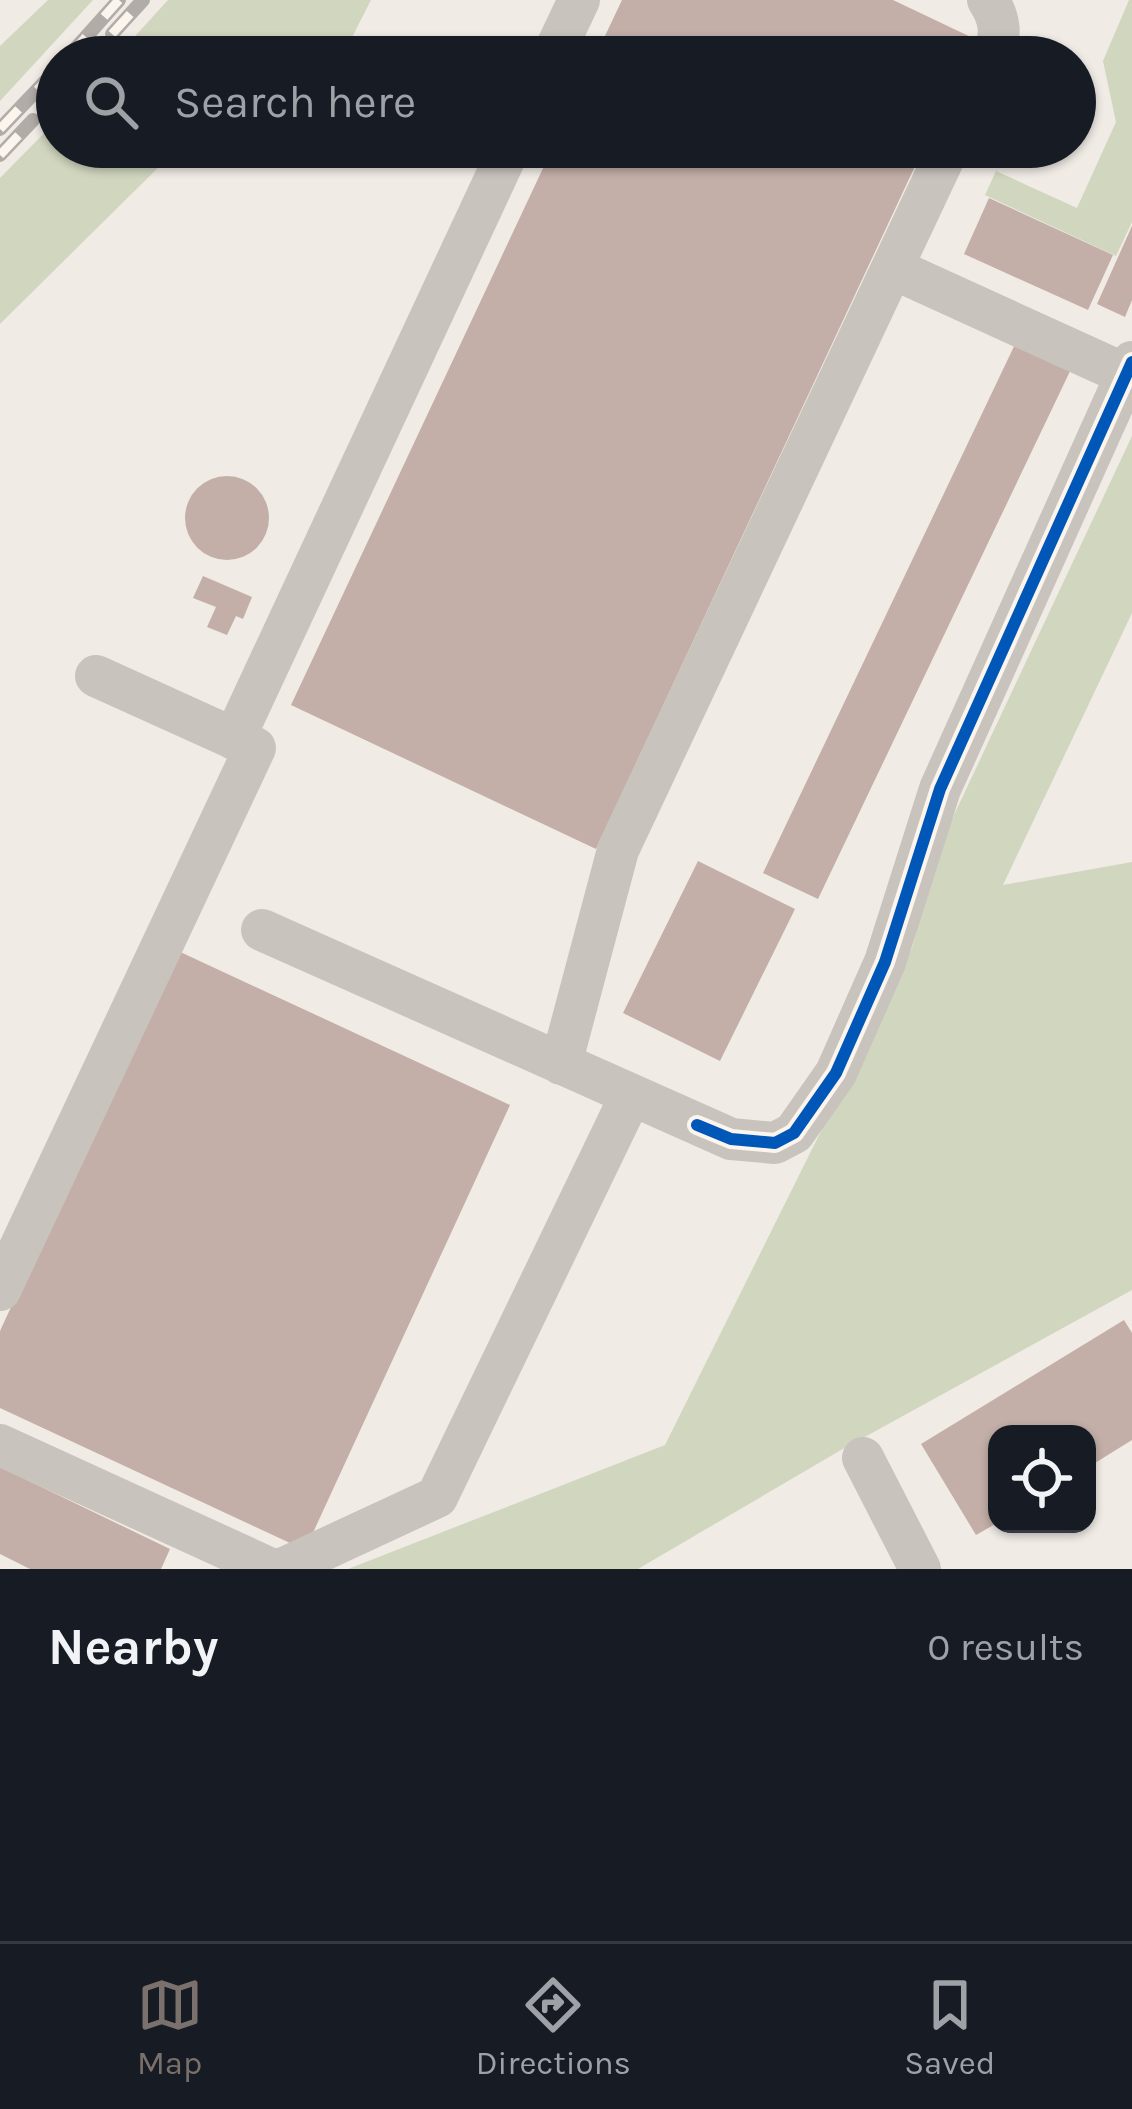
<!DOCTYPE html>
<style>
body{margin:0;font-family:Karla,sans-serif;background:#242831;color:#f1f3f6}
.controls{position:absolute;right:36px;bottom:36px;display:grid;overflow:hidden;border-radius:24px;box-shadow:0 3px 9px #0004}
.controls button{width:108px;height:108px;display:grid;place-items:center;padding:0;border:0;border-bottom:3px solid #363941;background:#171b24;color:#f1f3f6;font:60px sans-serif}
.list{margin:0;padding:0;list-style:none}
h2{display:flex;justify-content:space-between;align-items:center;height:156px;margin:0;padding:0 48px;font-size:51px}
h2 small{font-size:39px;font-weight:400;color:#9ea1a6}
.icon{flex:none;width:66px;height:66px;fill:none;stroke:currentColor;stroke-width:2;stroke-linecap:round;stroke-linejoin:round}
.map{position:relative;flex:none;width:1132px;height:1569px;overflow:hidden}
.search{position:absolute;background:#171b24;box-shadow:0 3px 9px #0004;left:36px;right:36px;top:36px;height:132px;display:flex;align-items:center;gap:30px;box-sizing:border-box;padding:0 42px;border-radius:66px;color:#9ea1a6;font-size:45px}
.sheet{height:372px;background:#171b24}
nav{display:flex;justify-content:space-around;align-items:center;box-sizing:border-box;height:168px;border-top:3px solid #363941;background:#171b24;font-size:33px;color:#9ea1a6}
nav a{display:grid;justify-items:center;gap:6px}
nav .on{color:#7a716c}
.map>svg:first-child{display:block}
</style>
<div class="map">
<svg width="1132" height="1569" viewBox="0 0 1132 1569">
<rect width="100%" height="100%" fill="#f0ebe5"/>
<path fill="#d1d6bf" d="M48,0H93L0,101V46Z
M168,0H371L342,57H116Z
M1129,0H1132V222L1116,256L985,195L996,171L1077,208L1116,122L1103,61Z
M57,120V147H179L0,324V178Z
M1132,436V613L1003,885L1132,862V1290L841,1450L638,1569H348L665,1445L912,948L939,847Z"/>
<path fill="#c3afa7" d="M622,0H893L975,39L966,57H595Z
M553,147H924L596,849L291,705Z
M989,198L1113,255L1088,310L964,254Z
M1132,226V300L1125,317L1097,304Z
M1018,338L1073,365L818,899L763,873Z
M185 518a42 42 0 1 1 84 0a42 42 0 1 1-84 0Z
M203,576L252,597L243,619L236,616L227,635L207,627L216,607L193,598Z
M698,861L795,909L720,1061L623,1013Z
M176,950L510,1105L305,1550L0,1408V1331Z
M1124,1320L1132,1333V1440L1087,1468V1434H997V1523L976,1535L921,1444Z
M0,1467L170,1549L161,1569H30L0,1554Z"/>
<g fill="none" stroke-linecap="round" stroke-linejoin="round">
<path stroke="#c9c3be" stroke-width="42" d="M988,0C1001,20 1002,36 992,57
M552,57L579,0
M892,268L1127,375
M234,739L510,147
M262,930L731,1139L775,1143L794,1133L836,1073L885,962L940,789L1132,362
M561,1064L618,850L949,147
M0,1290L255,748L96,676
M0,1445L271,1569
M863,1458L920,1569
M282,1569L437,1497L631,1095"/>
<defs>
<path id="rail" d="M112,34L143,0
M68,57L119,0
M0,129L57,69
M0,155L33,120"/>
</defs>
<use href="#rail" stroke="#b1aca8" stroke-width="14"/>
<use href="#rail" stroke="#fbf5ee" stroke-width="9" stroke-dasharray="27" stroke-linecap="butt"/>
<defs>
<path id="cycleway" d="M697,1125L731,1139L775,1143L794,1133L836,1073L885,962L940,789L1132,362"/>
</defs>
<use href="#cycleway" stroke="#fbf5ee" stroke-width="20"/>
<use href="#cycleway" stroke="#0057b8" stroke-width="12"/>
</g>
</svg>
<div class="controls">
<button><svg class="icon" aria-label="locate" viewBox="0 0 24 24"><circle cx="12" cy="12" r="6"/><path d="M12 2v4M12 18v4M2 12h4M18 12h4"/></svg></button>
</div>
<div class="search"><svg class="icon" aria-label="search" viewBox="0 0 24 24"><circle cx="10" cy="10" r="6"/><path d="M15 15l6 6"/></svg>Search here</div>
</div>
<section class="sheet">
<h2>Nearby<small>0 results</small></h2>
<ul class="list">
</ul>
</section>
<nav>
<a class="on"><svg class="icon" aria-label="map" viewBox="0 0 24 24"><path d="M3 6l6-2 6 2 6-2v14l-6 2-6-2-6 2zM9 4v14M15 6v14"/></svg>Map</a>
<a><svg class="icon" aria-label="directions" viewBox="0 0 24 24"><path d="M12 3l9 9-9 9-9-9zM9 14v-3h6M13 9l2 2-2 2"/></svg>Directions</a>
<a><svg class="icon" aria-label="saved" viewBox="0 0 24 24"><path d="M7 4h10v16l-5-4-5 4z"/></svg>Saved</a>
</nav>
